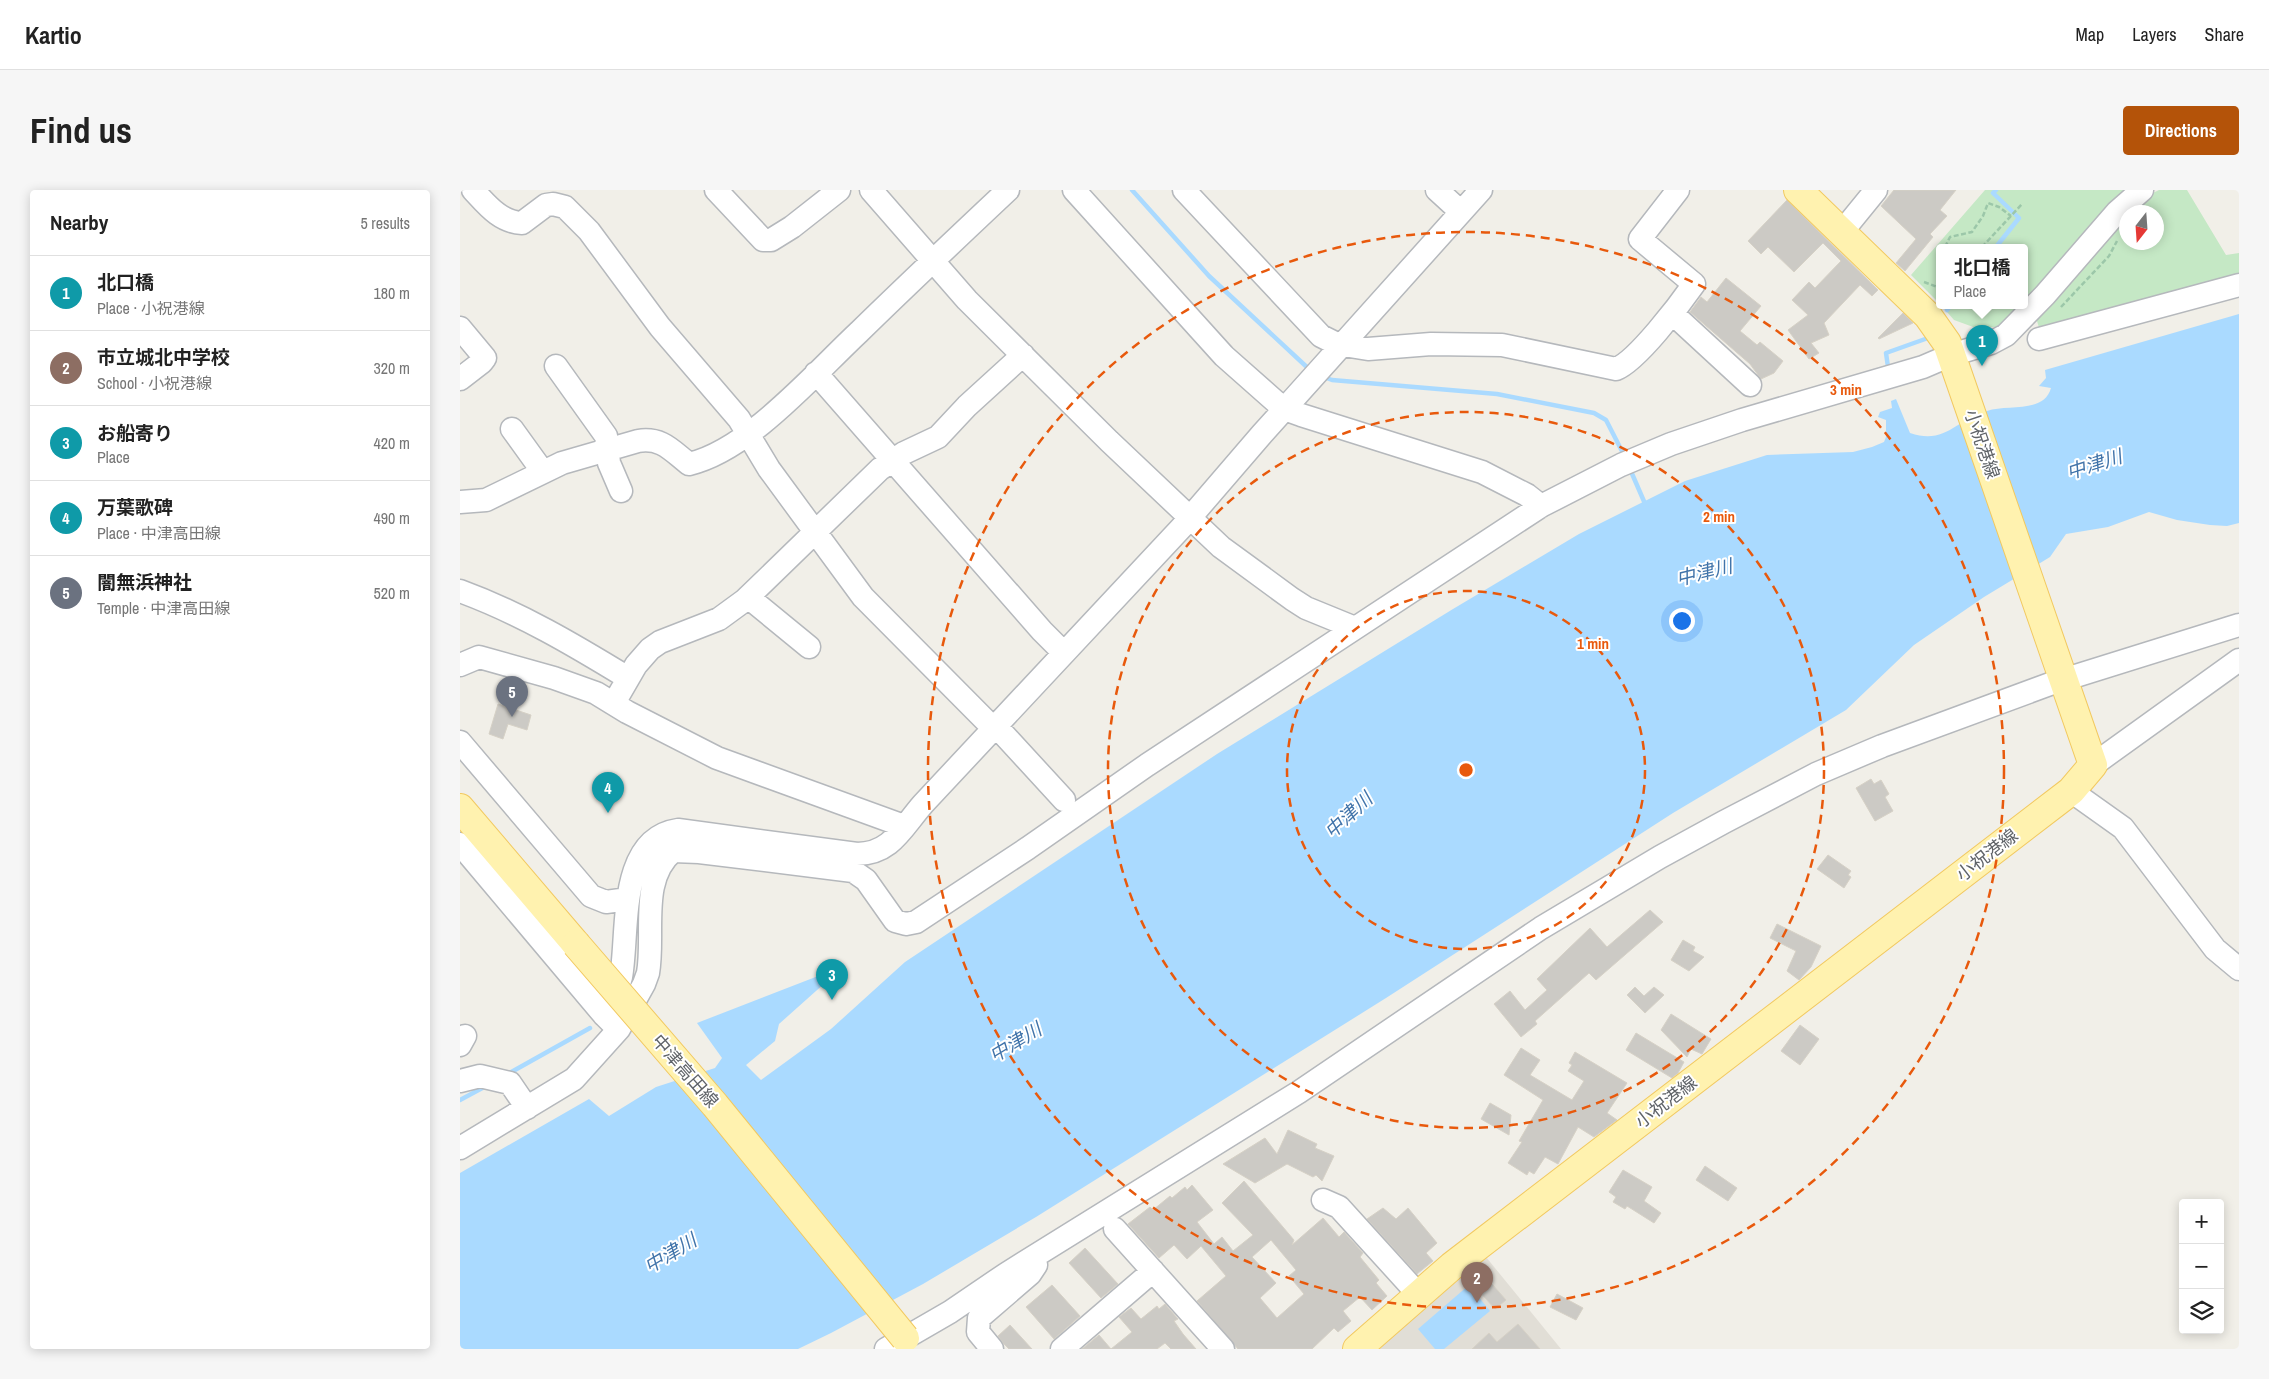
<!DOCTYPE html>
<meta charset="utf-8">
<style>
body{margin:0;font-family:"Archivo Narrow","Noto Sans JP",sans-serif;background:#f6f6f6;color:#222}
.controls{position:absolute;right:15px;bottom:15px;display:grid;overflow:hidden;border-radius:5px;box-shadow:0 2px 12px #0003}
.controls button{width:45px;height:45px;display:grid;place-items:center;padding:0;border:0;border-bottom:1px solid #e0e0e0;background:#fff;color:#222;font:25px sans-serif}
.compass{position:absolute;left:1659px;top:15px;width:45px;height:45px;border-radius:50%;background:#fff;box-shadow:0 2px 12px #0003;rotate:197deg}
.you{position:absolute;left:1221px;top:430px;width:18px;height:18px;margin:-12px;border:4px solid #fff;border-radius:50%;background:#1a73e8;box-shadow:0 0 0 8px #1a73e833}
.badge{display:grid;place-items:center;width:32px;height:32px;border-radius:50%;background:#b45309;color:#fff;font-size:16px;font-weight:700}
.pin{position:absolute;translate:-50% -41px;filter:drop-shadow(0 1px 2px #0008)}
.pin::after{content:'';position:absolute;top:26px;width:18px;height:15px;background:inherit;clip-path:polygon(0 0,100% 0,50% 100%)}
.popup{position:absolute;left:1476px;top:54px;width:92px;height:65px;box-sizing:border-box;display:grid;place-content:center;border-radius:5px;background:#fff;filter:drop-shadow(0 1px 4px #0005);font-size:16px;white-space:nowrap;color:#767676}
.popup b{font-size:19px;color:#222}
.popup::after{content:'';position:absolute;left:50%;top:100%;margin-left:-10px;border:10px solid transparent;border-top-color:#fff}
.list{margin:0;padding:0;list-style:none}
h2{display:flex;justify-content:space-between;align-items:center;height:65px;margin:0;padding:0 20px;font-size:21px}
h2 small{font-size:16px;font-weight:400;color:#767676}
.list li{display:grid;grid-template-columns:32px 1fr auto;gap:15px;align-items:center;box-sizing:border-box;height:75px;padding:0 20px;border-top:1px solid #e0e0e0}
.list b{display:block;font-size:19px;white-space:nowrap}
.list p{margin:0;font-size:16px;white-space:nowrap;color:#767676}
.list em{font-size:16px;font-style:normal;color:#767676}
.icon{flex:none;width:28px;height:28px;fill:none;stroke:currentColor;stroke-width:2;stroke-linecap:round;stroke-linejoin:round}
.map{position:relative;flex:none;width:1779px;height:1159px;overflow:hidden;border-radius:5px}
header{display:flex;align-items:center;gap:30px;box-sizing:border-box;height:70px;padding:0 25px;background:#fff;border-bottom:1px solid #e0e0e0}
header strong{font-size:24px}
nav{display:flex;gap:28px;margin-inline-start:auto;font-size:18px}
.intro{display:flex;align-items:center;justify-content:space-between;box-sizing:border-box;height:120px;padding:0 30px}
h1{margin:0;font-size:35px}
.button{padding:12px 22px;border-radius:5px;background:#b45309;color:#fff;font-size:18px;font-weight:700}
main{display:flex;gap:30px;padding:0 30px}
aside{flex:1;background:#fff;border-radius:5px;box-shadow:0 2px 12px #0003}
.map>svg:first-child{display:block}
</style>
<header>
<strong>Kartio</strong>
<nav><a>Map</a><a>Layers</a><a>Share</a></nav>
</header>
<div class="intro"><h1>Find us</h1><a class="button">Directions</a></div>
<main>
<aside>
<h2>Nearby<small>5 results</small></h2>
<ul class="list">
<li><span class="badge" style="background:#0f9aa8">1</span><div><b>北口橋</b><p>Place · 小祝港線</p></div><em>180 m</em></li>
<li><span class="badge" style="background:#8d6e63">2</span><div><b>市立城北中学校</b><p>School · 小祝港線</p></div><em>320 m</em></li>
<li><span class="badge" style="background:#0f9aa8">3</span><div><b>お船寄り</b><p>Place</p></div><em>420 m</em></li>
<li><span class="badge" style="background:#0f9aa8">4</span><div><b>万葉歌碑</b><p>Place · 中津高田線</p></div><em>490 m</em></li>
<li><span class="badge" style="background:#6b7280">5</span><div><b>闇無浜神社</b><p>Temple · 中津高田線</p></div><em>520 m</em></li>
</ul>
</aside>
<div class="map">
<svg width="1779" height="1159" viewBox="0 0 1779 1159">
<rect width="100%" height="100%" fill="#f1efe8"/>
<path fill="#e1ded6" d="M1026,1067L1101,1159H916Z"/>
<path fill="#c5e8c5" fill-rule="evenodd" d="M1525,0H1669L1553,131L1536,137L1516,138L1494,130L1481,115H1564V57H1480L1479,113L1451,85Z
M1699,0H1727L1766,65L1779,63V89L1582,147L1576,128C1607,90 1656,20 1699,0ZM1666,22H1696V52H1666Z"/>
<path fill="#aadaff" d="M1779,124V333L1767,336L1750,335L1717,330L1689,322L1648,337L1606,344L1590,367L1524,407L1454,455L1386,520L1213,623L926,808L576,1027L463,1094L371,1143L338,1159H0V983L129,909L149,926L196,897L255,878L262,868L237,833L384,776L319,834L315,851L286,875L301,890L371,839L445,772L757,564L993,419L1119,344L1225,291L1307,265L1393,262L1412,257L1424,252L1426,247V230L1418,227L1420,222L1432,218L1431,211L1436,209L1450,243C1486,255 1495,230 1527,221C1547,214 1584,224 1591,198L1579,196L1586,188L1585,180Z
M1009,1095L1030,1121L984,1159H975L958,1139Z"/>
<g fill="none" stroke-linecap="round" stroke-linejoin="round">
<path stroke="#aadaff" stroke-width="4.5" d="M672,0L749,86L850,180
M1536,0L1533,3L1559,28L1536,57
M1487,120L1491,115
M1428,177L1426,163L1468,148
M864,187L872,190L1037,204L1134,223L1146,230L1165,267
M1170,279L1186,316
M46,885L130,838
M0,910L26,896"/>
</g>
<path fill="#cccac5" stroke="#d6d1c6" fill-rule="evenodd" d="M1434,0H1496L1480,20L1487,26L1470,44L1473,47L1445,81L1436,73L1456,49L1421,16Z
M1327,10L1418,100L1412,106L1400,95L1364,133L1369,145L1351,153L1359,163L1349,169L1328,140L1348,125L1332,110L1349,92L1355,98L1381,71L1363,53L1334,82L1308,57L1301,64L1288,51Z
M1266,88L1301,116L1280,141L1297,155L1300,152L1323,171L1314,183L1301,189L1290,174L1230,122L1241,107L1247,112Z
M1443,123L1453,133L1419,149L1418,148Z
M38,514L71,525L67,540L48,534L43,549L29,544Z
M1411,589L1414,594L1421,590L1429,604L1425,607L1433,621L1415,631L1396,598Z
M1368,665L1391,681L1388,685L1391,687L1384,698L1357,679Z
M1190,720L1203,732L1136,790L1129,783L1075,831L1077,834L1061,847L1034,814L1050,801L1065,820L1087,800L1077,789L1130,738L1147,757Z
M1317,734L1361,756L1351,777L1339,790L1327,781L1336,761L1310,748Z
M1223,750L1235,757L1233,761L1244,767L1229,781L1211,770Z
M1175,797L1184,806L1194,797L1204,805L1185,823L1167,805Z
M1211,824L1251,849L1242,864L1231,859L1227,867L1201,840Z
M1340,835L1359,849L1340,875L1321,861Z
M1176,843L1224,872L1218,883L1212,888L1166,860Z
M1061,858L1080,870L1070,885L1112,910L1124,891L1108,881L1112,875L1109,873L1115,862L1167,893L1147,923L1157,930L1134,947L1118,937L1098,974L1085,967L1074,984L1069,981L1067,985L1048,973L1062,952L1059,951L1083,910L1044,885Z
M1030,913L1051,925L1049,945L1021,929Z
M828,940L857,954L855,958L874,966L862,991L856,985L853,987L827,974L795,993L763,974L805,948L817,964Z
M1245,976L1277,998L1268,1011L1236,990Z
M1163,980L1192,997L1184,1011L1201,1023L1194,1033L1167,1016L1165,1019L1153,1012L1156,1007L1149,1002Z
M784,991L834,1050L832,1055L863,1028L879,1047L884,1042L903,1063L900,1067L919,1090L916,1093L927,1106L912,1120L900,1107L883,1121L891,1131L878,1142L874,1138L852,1159H778L737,1111L766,1086L741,1056L727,1069L714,1055L699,1068L668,1034L690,1017L693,1020L710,1006L712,1008L725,997L727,1000L732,995L753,1020L737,1032L754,1054L762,1047L773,1061L793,1045L762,1013ZM811,1050L836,1080L829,1086L844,1104L817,1128L800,1108L816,1093L792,1067Z
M923,1018L936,1029L948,1018L977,1053L966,1063L973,1071L957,1084L907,1029Z
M625,1058L658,1094L641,1108L609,1073Z
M1019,1079L1046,1110L1035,1119L1008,1089Z
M592,1095L620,1126L594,1149L566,1117Z
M1097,1104L1123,1118L1116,1130L1090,1117Z
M705,1114L718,1129L714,1131L723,1144L736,1159H711L705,1153L697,1159H622L639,1145L651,1159L672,1142L659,1127L671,1118L681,1129L697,1116L699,1119Z
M1058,1134L1080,1159H1012L1029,1143L1037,1152Z
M550,1135L572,1159H549L543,1153L538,1146Z"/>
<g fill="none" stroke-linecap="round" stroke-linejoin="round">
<defs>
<path id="minor" d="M13,0C27,15 40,32 62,33L86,15L93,14L105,17L129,41L200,137L279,229L309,279L403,407L534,539
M256,0L303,50H311L332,37L379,0
M411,0L507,110L649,251L761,357L832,409L846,418L895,438
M614,0L764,166L816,212L827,220L841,225L1022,282L1067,305L1081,316
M724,0L861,146L877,154L908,159L971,154L1042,155L1156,179C1177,171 1220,114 1234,94L1180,49L1218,0
M977,0L1001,22
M1381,43L1416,0
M1213,124L1290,195
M0,138L25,168L22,172L0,189
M1579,149L1779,95
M96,176L146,246L149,273L161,301
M356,183L582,441L604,463
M52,239L83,282
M0,312L26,310L102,273L178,251C202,247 212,261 229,274C289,260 354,184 399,142C448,94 498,47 548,0
M0,401C60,423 114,455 168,488
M288,407L349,457
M0,475L19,467L94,488L136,503L167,522L257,568L444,636
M154,513L176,475L190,459L200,452L259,429L285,410L420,279L444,263L478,247L507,216L563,165
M536,536L604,610
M0,552L131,706L146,712L168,709
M1633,575L1779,470
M1611,601L1663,638L1755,759L1779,779
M0,654L144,825L154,835
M144,825C150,813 158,800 161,787C169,743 157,649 218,640L397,664C431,664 442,638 463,614L722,337L802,244L1021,0
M0,855L5,846
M0,891L20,886L50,893L67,918
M0,958L114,889L159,839L184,794L188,783C195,744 179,689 213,661L239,662L393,681L406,690L435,731L446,734L456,732L568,658L687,575L1081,316L1161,275L1211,254L1282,230L1463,177L1491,165L1531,153L1546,145L1585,105L1657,22L1682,0
M863,1010L879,1017L959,1105
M655,1039L763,1159
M426,1159L490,1122L546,1084L839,902L1081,738L1200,667L1264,632L1356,584L1422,556L1590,494L1779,435
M532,1159L518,1142L519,1128L570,1084L576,1075
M602,1159L693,1081"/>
<path id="major" d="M0,618L116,754
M897,1159L992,1076L1611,601L1633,575L1487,153L1468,126L1338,0"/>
</defs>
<use href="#minor" stroke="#b5b8bc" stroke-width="25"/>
<use href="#major" stroke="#f2c960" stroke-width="30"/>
<path stroke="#9cc7a9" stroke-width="2.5" stroke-dasharray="5 2.5" stroke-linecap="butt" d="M1485,57L1490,47L1512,42L1523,26L1528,13L1539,17L1551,26
M1522,57L1562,14
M1464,92L1480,98
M1601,117L1649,66L1657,51"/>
<use href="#minor" stroke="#fff" stroke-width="22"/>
<use href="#major" stroke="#fff2af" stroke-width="28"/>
<defs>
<path id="major-bridge" d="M116,754L255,915L445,1148"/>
</defs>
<use href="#major-bridge" stroke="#f2c960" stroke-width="30" stroke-linecap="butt"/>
<use href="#major-bridge" stroke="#fff2af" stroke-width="28"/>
</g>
<g fill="none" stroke="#e8590c" stroke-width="2.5" stroke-dasharray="9 6">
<circle cx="1006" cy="580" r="179"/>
<circle cx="1006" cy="580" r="358"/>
<circle cx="1006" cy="580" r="538"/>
</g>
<g text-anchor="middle" stroke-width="4" stroke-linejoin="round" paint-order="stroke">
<g font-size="18" fill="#5f6368" stroke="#fff">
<text transform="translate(1522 254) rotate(71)" y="6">小祝港線</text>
<text transform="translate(1527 665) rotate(-38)" y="6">小祝港線</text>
<text transform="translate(225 881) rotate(49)" y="6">中津高田線</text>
<text transform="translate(1206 912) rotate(-38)" y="6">小祝港線</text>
</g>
<g font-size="19" font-style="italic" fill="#4174aa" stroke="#fff">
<text transform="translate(1634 274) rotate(-18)" y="7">中津川</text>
<text transform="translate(1244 382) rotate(-14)" y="7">中津川</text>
<text transform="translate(888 625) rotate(-43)" y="7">中津川</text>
<text transform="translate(555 852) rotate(-31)" y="7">中津川</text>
<text transform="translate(210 1063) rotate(-31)" y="7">中津川</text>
</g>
</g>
<circle cx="1006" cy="580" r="8" fill="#e8590c" stroke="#fff" stroke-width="2.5"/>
<g font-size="15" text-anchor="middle" font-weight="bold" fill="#e8590c" stroke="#fff" stroke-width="4" stroke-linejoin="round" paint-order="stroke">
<text x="1386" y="205">3 min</text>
<text x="1259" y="332">2 min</text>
<text x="1133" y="459">1 min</text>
</g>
</svg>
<div class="controls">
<button>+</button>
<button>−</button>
<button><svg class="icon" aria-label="layers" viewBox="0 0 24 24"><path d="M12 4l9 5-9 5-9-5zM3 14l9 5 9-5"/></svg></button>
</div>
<svg class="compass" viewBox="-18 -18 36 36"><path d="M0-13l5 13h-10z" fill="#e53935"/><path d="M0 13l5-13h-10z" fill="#767676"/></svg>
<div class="you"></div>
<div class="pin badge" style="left:1522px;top:176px;background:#0f9aa8">1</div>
<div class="popup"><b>北口橋</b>Place</div>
<div class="pin badge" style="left:1017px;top:1113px;background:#8d6e63">2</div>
<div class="pin badge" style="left:372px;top:810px;background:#0f9aa8">3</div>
<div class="pin badge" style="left:148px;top:623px;background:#0f9aa8">4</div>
<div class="pin badge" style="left:52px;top:527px;background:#6b7280">5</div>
</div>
</main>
